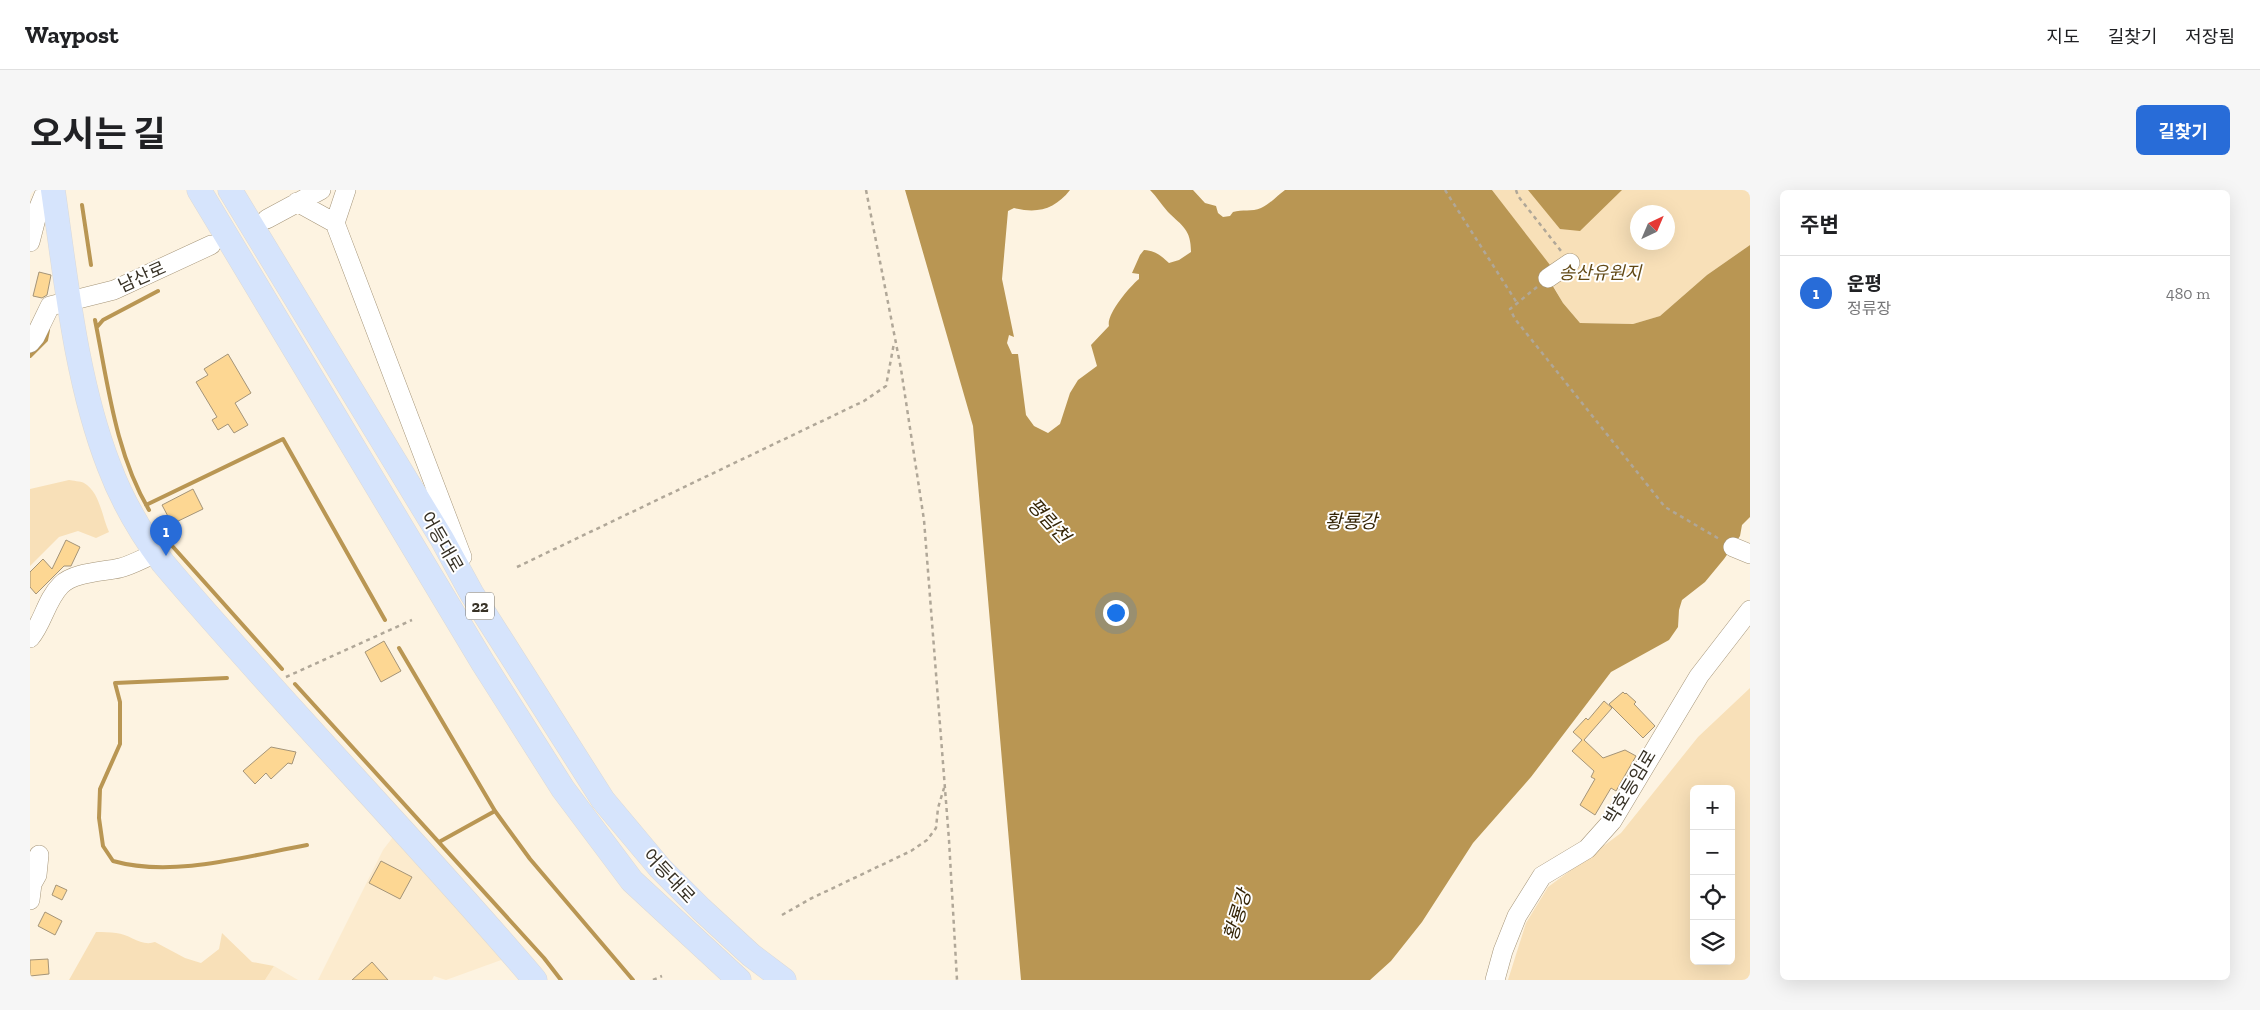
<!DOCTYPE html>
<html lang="ko">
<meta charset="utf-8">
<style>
body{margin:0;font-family:"Zilla Slab","Noto Sans KR",serif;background:#f6f6f6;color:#202124}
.controls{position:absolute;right:15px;bottom:15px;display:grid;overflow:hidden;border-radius:8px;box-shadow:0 5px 20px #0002}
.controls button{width:45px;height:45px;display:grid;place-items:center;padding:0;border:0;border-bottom:1px solid #e0e0e0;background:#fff;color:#202124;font:25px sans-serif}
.compass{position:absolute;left:1600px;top:15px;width:45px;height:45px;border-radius:50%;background:#fff;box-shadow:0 5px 20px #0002;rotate:44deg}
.you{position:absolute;left:1085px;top:422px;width:18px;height:18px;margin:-12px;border:4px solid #fff;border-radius:50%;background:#1a73e8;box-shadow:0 0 0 8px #1a73e833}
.badge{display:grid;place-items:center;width:32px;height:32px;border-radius:50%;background:#286cd8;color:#fff;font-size:16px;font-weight:700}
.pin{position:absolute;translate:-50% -41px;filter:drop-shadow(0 1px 2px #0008)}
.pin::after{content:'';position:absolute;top:26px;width:18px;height:15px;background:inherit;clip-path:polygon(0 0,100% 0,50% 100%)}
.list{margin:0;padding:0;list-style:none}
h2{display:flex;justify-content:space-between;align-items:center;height:65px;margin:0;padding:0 20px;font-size:21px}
h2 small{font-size:16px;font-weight:400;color:#757577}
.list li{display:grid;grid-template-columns:32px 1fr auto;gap:15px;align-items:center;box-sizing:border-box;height:75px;padding:0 20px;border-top:1px solid #e0e0e0}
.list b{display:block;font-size:19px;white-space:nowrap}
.list p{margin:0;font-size:16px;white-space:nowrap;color:#757577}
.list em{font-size:16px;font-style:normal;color:#757577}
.icon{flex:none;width:28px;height:28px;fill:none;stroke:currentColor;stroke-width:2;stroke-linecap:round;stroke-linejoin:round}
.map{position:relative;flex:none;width:1720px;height:790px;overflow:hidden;border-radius:8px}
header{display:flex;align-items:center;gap:30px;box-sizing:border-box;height:70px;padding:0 25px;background:#fff;border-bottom:1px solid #e0e0e0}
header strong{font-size:24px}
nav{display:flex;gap:28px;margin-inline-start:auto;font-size:18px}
.intro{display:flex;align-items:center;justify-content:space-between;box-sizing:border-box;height:120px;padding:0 30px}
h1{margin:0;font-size:35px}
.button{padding:12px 22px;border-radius:8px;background:#286cd8;color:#fff;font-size:18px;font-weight:700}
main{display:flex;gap:30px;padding:0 30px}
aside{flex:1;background:#fff;border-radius:8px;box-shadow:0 5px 20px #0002}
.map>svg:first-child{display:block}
</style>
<header>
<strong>Waypost</strong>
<nav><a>지도</a><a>길찾기</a><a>저장됨</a></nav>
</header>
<div class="intro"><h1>오시는 길</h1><a class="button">길찾기</a></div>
<main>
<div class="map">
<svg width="1720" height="790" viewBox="0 0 1720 790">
<rect width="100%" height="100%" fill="#fdf3e1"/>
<path fill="#fcebce" d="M363,647L474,769L416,790L404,786L402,790H288L353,660Z
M244,776L268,790H235Z"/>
<path fill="#f8e0b8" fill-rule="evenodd" d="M1462,0H1720V55L1677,85L1630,126L1603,134L1550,133L1533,113L1489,36ZM1608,22H1638V52H1608Z
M39,290C43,291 50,291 54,293C70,302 72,327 79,342L66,348L48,341L29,347L0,376V299Z
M1720,498V790H1478L1496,733L1518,697L1591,643L1668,547ZM1664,599H1701V771H1664Z
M66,742C73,742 80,742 86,743C100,744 111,757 125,752L155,768L171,773L189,759L192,743L222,772L244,776L235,790H39Z"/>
<path fill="#b99653" d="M875,0H1040C1025,19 1008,24 984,18L978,21L972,89L984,147L979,145L977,153L982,164H988L996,225L1004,236L1018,243L1030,234L1040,203L1048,190L1067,176L1061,155L1079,136C1076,125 1099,97 1109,89V84L1102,83L1110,65L1114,60C1126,61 1130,65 1139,73L1149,70L1161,62C1161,39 1152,36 1138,22C1131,14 1127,7 1120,0H1163L1175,13L1186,16L1188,23L1193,27L1200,26L1203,22C1212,19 1222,22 1231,18C1240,14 1248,5 1255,0H1462L1520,75L1518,88L1533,113L1550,133L1603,134L1630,126L1677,85L1720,55V327L1712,335L1710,346L1694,369L1675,392L1652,410L1649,420L1648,437L1639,450L1581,482L1501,587L1443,653L1392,732L1361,771L1340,790H991L943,236Z
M1498,0H1592L1550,41L1530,39Z"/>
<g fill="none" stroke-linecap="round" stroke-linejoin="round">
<path stroke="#b99653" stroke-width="4" d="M52,15L61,75
M65,130C78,194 85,262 119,320
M67,137L73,130L128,101
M0,166L16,150L18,140
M116,315L253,249L355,430
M136,349L252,479
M369,458L465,621L500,669L603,790
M197,488L85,493L90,512V554L70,599L69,628L73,656L83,671C143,688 217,666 277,655
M265,494L514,768L531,790
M409,652L465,621"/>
</g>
<path fill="#fdd793" stroke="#a49478" d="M9,82L21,85L17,105L12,108L3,106Z
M198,164L221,203L205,213L218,235L204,243L198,234L188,240L182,230L187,227L166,192L178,185L174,179Z
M163,299L173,319L142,334L132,315Z
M36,350L50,357L41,376H34L6,404L0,397V382L13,369L22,379Z
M354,451L371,481L351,492L335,462Z
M1593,502L1595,504L1596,503L1606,512L1604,514L1625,536L1613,548L1579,514Z
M1574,511L1582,518L1554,550L1573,568L1595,560L1606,566L1586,601L1581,598L1565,625L1550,615L1565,589L1561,587L1564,581L1542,561L1552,550L1543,542L1556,528L1558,530Z
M241,557L266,562L262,574L258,573L241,589L236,583L225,594L213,581Z
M351,671L382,687L370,709L339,693Z
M26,695L37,700L32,710L22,705Z
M15,722L32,731L25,745L8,736Z
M18,769L19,784L0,786V770Z
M342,772L358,790H322Z"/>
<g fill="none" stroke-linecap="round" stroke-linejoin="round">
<defs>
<path id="minor" d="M316,0L305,33L432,367
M267,12L305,33
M237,29L291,0
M0,52L9,17L16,0
M1518,88L1540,73
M0,153L5,147L20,116L84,100L181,55
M1703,357L1720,364
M0,448C13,433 16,410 31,395C44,382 73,382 90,378C102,375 114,368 126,363
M0,710L2,694L7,685L9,665
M1465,790L1473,761L1487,726L1512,686L1557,659L1582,631L1669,486L1720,420"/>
<path id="major" d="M23,0C36,90 46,191 79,276C92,311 111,343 133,373C253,515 384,648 505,790
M169,0L453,473L533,599L602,691L709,790
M200,0L412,349L442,404L573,610L630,678L671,719L721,765L754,790"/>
</defs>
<use href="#minor" stroke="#a59579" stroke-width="20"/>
<use href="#major" stroke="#dbdad8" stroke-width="25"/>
<path stroke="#b0a798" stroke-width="2.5" stroke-dasharray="4 4" stroke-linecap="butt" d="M836,0L871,179L894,330L919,650L927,790
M1415,0L1487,113
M1486,0L1488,6L1531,61
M1507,97L1480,119L1485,129L1635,317L1691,350
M487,377L834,211L856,196L864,153
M256,487L382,430
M752,725L780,709L881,661L897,650L906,638L908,618L914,598
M623,790L632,786"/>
<use href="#minor" stroke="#fff" stroke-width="19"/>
<use href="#major" stroke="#d6e4fc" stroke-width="24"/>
</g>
<g text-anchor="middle" stroke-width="4" stroke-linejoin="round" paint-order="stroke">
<rect fill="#fff" stroke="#736f66" stroke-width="1" x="436" y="402.5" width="28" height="27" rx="4"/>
<g font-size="16" font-weight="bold" fill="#373125">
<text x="450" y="422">22</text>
</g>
<g font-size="18" font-style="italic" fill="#624915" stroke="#fff">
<text x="1570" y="89">송산유원지</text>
</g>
<g font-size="18" fill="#373125" stroke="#fff">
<text transform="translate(112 87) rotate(-24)" y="6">남산로</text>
<text transform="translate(412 352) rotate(60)" y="6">어등대로</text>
<text transform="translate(1600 597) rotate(-59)" y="6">박호등임로</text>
<text transform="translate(639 686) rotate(47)" y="6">어등대로</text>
</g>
<g font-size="19" font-style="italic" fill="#362607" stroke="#fff">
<text transform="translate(1019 330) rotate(48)" y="7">평림천</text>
<text x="1321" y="338">황룡강</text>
<text transform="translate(1207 725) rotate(-73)" y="7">황룡강</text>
</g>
</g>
</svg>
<div class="controls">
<button>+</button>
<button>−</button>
<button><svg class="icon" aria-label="locate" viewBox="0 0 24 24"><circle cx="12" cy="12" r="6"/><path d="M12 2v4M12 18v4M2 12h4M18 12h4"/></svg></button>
<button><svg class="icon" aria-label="layers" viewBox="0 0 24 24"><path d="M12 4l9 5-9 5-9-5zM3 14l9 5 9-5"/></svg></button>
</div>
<svg class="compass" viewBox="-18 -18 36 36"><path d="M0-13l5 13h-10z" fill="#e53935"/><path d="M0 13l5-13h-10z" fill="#757577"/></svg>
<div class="you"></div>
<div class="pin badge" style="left:136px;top:366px">1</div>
</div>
<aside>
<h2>주변<small></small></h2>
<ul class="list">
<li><span class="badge">1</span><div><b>운평</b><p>정류장</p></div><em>480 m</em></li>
</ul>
</aside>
</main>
